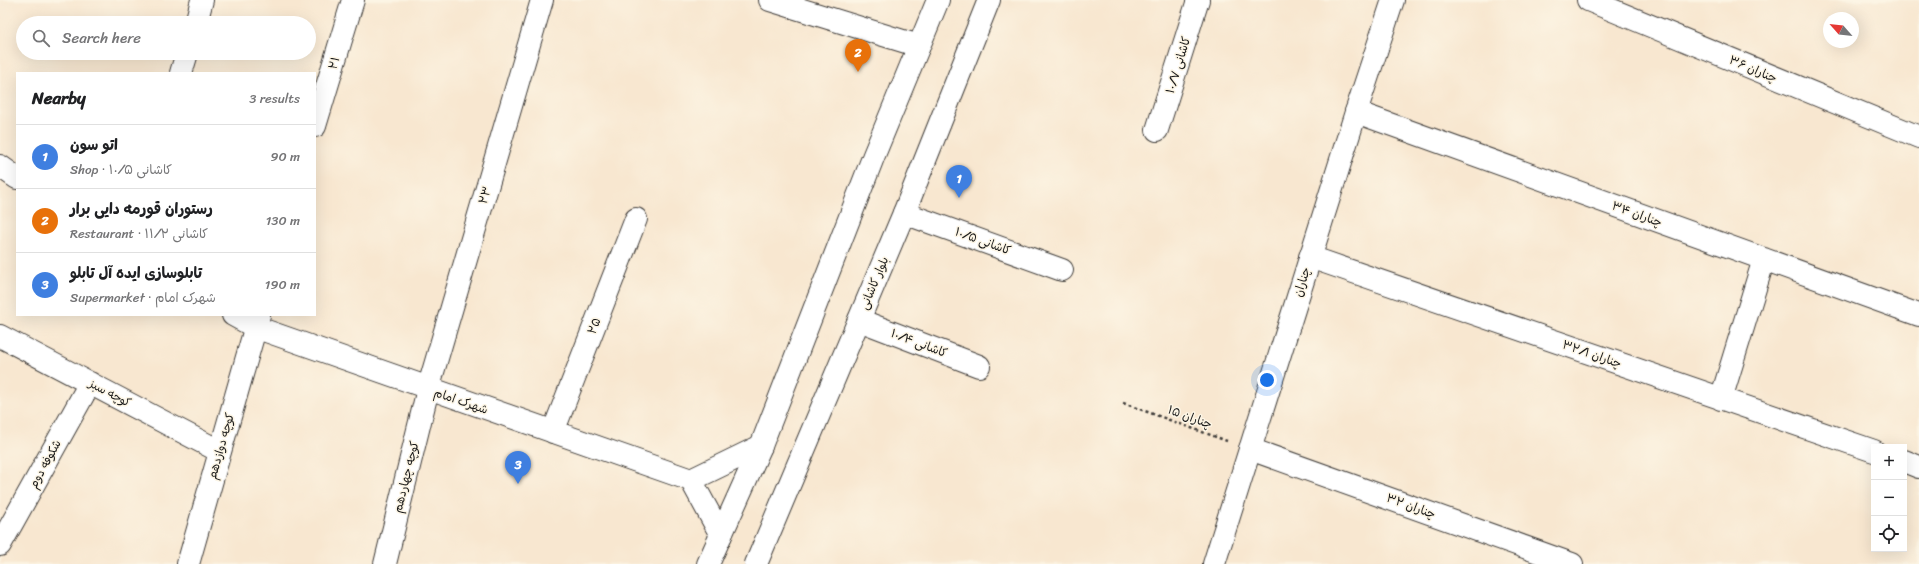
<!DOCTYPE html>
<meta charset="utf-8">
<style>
body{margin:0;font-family:Sriracha,"Playpen Sans Arabic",sans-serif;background:#f2f2f2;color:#202124}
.controls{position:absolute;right:12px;bottom:12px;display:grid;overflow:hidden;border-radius:0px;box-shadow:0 4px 16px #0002}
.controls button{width:36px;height:36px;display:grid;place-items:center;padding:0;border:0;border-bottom:1px solid #e0e0e0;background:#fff;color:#202124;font:20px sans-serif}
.compass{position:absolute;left:1823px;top:12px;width:36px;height:36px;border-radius:50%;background:#fff;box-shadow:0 4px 16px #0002;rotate:297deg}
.you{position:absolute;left:1267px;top:380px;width:14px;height:14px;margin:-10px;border:3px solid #fff;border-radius:50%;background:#1a73e8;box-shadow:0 0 0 6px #1a73e833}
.badge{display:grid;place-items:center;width:26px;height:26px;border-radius:50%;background:#1a73e8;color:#fff;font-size:13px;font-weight:700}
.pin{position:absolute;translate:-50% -33px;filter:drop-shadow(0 1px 2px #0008)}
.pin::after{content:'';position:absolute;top:21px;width:14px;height:12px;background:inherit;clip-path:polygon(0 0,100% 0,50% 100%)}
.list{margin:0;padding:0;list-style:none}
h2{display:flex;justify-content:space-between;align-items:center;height:52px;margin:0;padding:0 16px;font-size:17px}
h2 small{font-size:13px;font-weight:400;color:#757577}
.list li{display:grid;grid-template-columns:26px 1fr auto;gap:12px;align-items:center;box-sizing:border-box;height:64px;padding:0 16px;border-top:1px solid #e0e0e0}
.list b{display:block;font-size:15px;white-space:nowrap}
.list p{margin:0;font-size:13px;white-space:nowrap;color:#757577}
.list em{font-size:13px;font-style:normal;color:#757577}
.icon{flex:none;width:22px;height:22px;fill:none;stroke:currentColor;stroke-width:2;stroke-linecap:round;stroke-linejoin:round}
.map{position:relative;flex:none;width:1919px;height:564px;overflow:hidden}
.search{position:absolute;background:#fff;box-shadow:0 4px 16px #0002;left:16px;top:16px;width:300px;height:44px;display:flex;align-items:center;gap:10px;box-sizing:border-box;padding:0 14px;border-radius:22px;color:#757577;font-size:15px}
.panel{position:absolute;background:#fff;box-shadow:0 4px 16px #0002;left:16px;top:72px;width:300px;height:244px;border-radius:0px}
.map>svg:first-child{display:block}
</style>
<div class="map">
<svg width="1919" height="564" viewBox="0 0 1919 564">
<rect width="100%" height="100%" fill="#fcf5e5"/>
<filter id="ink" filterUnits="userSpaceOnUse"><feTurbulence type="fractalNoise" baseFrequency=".025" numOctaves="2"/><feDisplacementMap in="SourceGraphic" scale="8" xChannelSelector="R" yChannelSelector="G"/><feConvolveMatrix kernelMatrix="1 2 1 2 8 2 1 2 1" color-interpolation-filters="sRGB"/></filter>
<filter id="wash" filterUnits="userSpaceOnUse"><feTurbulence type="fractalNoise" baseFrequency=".012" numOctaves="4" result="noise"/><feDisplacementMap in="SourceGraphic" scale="16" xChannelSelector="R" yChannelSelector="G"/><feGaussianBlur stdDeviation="0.9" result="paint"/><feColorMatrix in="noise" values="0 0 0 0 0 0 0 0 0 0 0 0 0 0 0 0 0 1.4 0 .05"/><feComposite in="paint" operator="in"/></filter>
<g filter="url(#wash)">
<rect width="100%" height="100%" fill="#f8e7d0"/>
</g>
<g filter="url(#ink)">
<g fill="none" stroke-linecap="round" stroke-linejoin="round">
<defs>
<path id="street" d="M770,0L919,46
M1588,0L1919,137
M196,23L202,0
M181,73L187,53
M1356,112L1919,315
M315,126L353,0
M1157,130L1198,0
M904,213L1062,270
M1310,257L1874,451
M859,320L979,366
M0,336L219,451
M1721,399L1764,259
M553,432L636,219
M1250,449L1572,564
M1904,461L1919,467
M0,545L90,383
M188,564L259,315
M385,564L428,389L542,0"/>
<path id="secondary" d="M0,166L17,178
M233,315L255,327L691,480L721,535
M691,480L761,446
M1214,564L1356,112L1393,0"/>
<path id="primary" d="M708,564L761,446L874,155L938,0
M756,564L904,213L989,0"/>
</defs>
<use href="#street" stroke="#3d3a37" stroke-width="24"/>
<use href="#secondary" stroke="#3d3a37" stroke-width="24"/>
<use href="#primary" stroke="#3d3a37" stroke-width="24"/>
<path stroke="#3d3a37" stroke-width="2.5" stroke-dasharray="3 3" stroke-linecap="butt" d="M1123,403L1227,441"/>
<use href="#street" stroke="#fff" stroke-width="22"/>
<use href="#secondary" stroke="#fff" stroke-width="22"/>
<use href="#primary" stroke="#fff" stroke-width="22"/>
</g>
</g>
<g text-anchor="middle" stroke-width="3" stroke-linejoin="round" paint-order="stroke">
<g font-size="12" fill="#1c1c1c" stroke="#fcf5e5">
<text transform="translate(334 63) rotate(-73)" y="4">۲۱</text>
<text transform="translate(1178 65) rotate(-73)" y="4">۱۰/۷ کاشانی</text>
<text transform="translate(1753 69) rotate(23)" y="4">چناران ۳۶</text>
<text transform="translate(485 195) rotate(-74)" y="4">۲۳</text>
<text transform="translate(1637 214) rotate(20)" y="4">چناران ۳۴</text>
<text transform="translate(983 241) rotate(20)" y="4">۱۰/۵ کاشانی</text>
<text transform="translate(1302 282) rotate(-73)" y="4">چناران</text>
<text transform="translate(874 283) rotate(-67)" y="4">بلوار کاشانی</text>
<text transform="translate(594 326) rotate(-69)" y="4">۲۵</text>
<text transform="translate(919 343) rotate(21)" y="4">۱۰/۴ کاشانی</text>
<text transform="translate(1592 354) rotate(19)" y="4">چناران ۳۲/۱</text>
<text transform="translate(110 393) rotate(28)" y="4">کوچه سبز</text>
<text transform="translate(461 401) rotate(19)" y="4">شهرک امام</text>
<text transform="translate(1190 417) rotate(20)" y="4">چناران ۱۵</text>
<text transform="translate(221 446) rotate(-74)" y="4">کوچه دوازدهم</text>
<text transform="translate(45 464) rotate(-61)" y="4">شکوفه دوم</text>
<text transform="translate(406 477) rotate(-76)" y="4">کوچه چهاردهم</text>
<text transform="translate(1411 506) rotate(20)" y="4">چناران ۳۲</text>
</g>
</g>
</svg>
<div class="controls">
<button>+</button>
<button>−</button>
<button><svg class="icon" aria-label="locate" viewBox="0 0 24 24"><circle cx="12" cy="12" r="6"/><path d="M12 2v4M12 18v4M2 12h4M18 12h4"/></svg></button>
</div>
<svg class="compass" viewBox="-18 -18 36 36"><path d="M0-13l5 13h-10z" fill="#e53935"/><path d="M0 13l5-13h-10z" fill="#757577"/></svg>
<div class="you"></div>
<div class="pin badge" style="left:959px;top:198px;background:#3f7fe0">1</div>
<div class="pin badge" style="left:858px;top:72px;background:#e8710a">2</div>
<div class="pin badge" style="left:518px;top:484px;background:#3f7fe0">3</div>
<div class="search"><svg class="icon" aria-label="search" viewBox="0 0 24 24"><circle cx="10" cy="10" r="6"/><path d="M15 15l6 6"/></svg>Search here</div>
<section class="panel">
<h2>Nearby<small>3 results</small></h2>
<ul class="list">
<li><span class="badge" style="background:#3f7fe0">1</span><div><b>اتو سون</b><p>Shop · ۱۰/۵ کاشانی</p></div><em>90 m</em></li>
<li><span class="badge" style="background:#e8710a">2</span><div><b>رستوران قورمه دایی برار</b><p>Restaurant · ۱۱/۲ کاشانی</p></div><em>130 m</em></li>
<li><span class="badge" style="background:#3f7fe0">3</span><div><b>تابلوسازی ایده آل تابلو</b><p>Supermarket · شهرک امام</p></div><em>190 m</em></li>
</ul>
</section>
</div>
